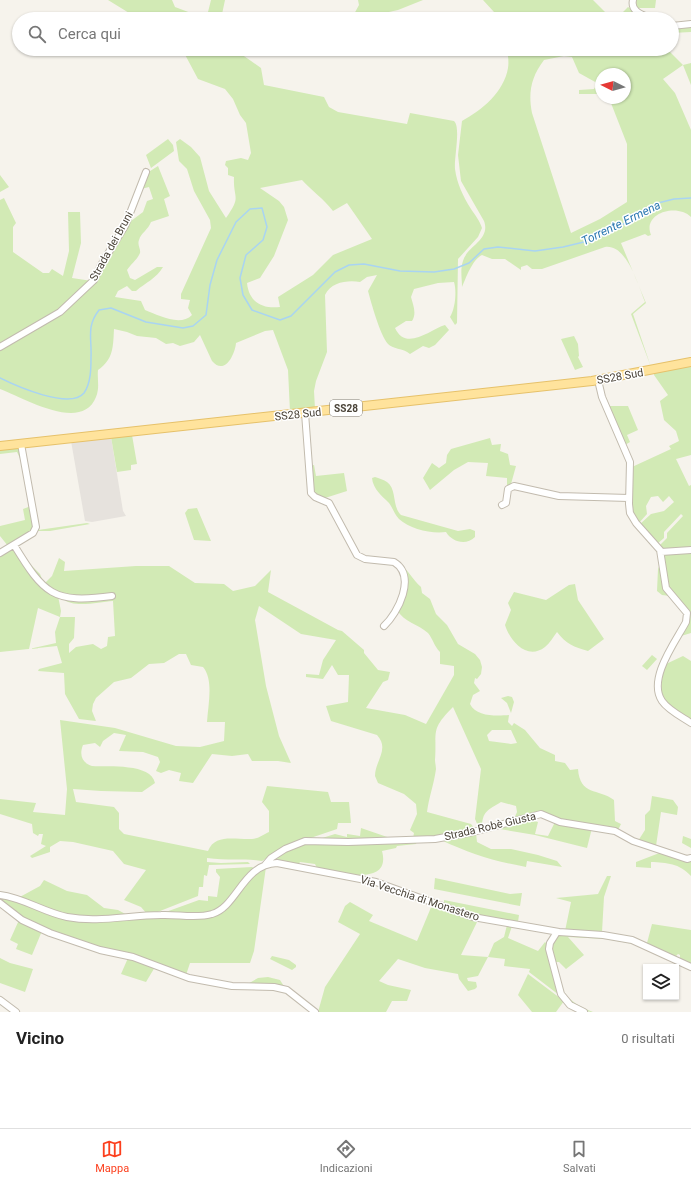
<!DOCTYPE html>
<html lang="it">
<meta charset="utf-8">
<style>
body{margin:0;font-family:Roboto,sans-serif;background:#f2f2f2;color:#222}
.controls{position:absolute;right:12px;bottom:12px;display:grid;overflow:hidden;border-radius:0px;box-shadow:0 1px 3px #0004}
.controls button{width:36px;height:36px;display:grid;place-items:center;padding:0;border:0;border-bottom:1px solid #e0e0e0;background:#fff;color:#222;font:20px sans-serif}
.compass{position:absolute;left:595px;top:68px;width:36px;height:36px;border-radius:50%;background:#fff;box-shadow:0 1px 3px #0004;rotate:276deg}
.list{margin:0;padding:0;list-style:none}
h2{display:flex;justify-content:space-between;align-items:center;height:52px;margin:0;padding:0 16px;font-size:17px}
h2 small{font-size:13px;font-weight:400;color:#767676}
.icon{flex:none;width:22px;height:22px;fill:none;stroke:currentColor;stroke-width:2;stroke-linecap:round;stroke-linejoin:round}
.map{position:relative;flex:none;width:691px;height:1012px;overflow:hidden}
.search{position:absolute;background:#fff;box-shadow:0 1px 3px #0004;left:12px;right:12px;top:12px;height:44px;display:flex;align-items:center;gap:10px;box-sizing:border-box;padding:0 14px;border-radius:22px;color:#767676;font-size:15px}
.sheet{height:116px;background:#fff}
nav{display:flex;justify-content:space-around;align-items:center;box-sizing:border-box;height:56px;border-top:1px solid #e0e0e0;background:#fff;font-size:11px;color:#767676}
nav a{display:grid;justify-items:center;gap:2px}
nav .on{color:#fc3f1d}
.map>svg:first-child{display:block}
</style>
<div class="map">
<svg width="691" height="1012" viewBox="0 0 691 1012">
<rect width="100%" height="100%" fill="#f6f3ec"/>
<path fill="#e6e2dd" d="M111,437L123,511L126,516L92,522L85,521L71,441Z"/>
<path fill="#d2eab5" fill-rule="evenodd" d="M108,0H172L175,7L207,19H133L134,16Z
M211,0H225L221,19H209L208,12Z
M358,0H423L398,10L357,19L353,16L359,5Z
M483,0H593L612,19H494V12Z
M636,0H656L655,8H638L645,14L635,6Z
M628,7L647,19H616Z
M691,26V32L672,33V27Z
M182,49H234L261,68L264,85L324,97L329,107L338,112L407,124L410,113L454,121C461,127 454,157 455,169C457,184 463,196 471,209C475,215 480,221 482,228L478,237L458,259L457,323L455,325L450,317C455,309 457,292 454,282L438,283L414,289L411,297C413,305 417,313 412,321H406L395,328C406,352 431,329 445,325L449,330L435,345L429,348L423,346L410,354C403,348 392,349 388,344C380,335 371,302 368,291L377,275L367,277L360,282C348,280 331,282 325,295L327,352L316,381L314,391L315,409L300,408L290,412L288,370L273,330L265,331L236,343C235,354 225,376 212,361L200,335L194,342L180,346L173,343L166,344L156,338L137,336L127,332L114,329C113,346 114,359 98,370C97,379 100,387 96,397C82,433 24,398 0,389V348L58,315L100,269L127,224L143,212L147,201L153,199L149,187L141,189L147,173L158,166L170,196L164,199L169,216L151,222C148,230 141,233 139,240C137,245 141,249 140,253C137,260 131,264 127,270L130,278L135,280L157,267H163C157,278 145,283 136,291H132L127,286L118,291L115,297L141,301L145,310C158,315 180,327 192,315L188,308L190,300L181,299V294L211,228L210,220L194,191L187,169L179,161L176,142L180,139L191,147L200,157L209,191L226,218C242,195 233,200 234,177L228,175V168L225,165L226,161L241,158L248,160L251,153L246,123L240,115L233,99L225,89L198,79ZM302,180C312,191 324,199 333,211L347,203L372,239L333,255L313,275L278,297L280,307C262,309 249,302 247,283L260,278L274,256L288,220L284,207L279,201L260,188Z
M507,49H667L683,65L691,63V85L683,65L663,79L675,93L691,130V217C677,203 642,213 651,235L648,236L645,234L621,243L646,303L633,314L651,367L631,314L645,302C638,285 627,244 605,247L542,269H532L527,265L521,267V270L505,259H492L482,255C472,260 466,278 462,287C462,279 460,269 463,261C467,246 491,240 484,221L461,181L458,155L462,121C482,110 504,92 508,68C509,62 508,55 507,49ZM564,56L572,57L579,73L597,83L594,89L579,90V94H601V74H625V98H609L627,144V202L600,219L571,233L532,113C528,93 531,77 544,60Z
M168,139L173,145L174,151L151,168L146,155Z
M0,175L9,187L0,192Z
M4,198L16,223L13,227V252L43,273H49L52,269L63,276L69,251L68,212H80L81,243L72,278L92,281L66,305L0,345V200Z
M574,336L578,344L579,356L578,357L583,367L575,370L561,339Z
M691,365V455L676,459L689,486L691,485V549L662,551L659,546L667,538V533L683,516L681,514L664,532V538L657,544L639,525L651,514L664,511L674,502L669,496L663,502L658,496L651,497L646,506L647,514L638,524L630,510L632,467L671,449L669,446L679,441L676,431L664,420L660,401L668,395L654,375V372Z
M608,406H628L638,430L627,435L630,442L625,445Z
M132,435L137,464L131,465V470L117,472L111,437Z
M490,438L492,445L501,444L500,451L508,454L510,465L516,466L511,484L507,488V478L486,476L488,463L468,462L454,470L430,490L423,478L432,463L439,468L446,463L447,455L451,449Z
M18,448L23,465L17,452L0,454V449Z
M314,465L316,476L344,473L347,491L325,498L314,494L310,466Z
M375,477C379,478 384,480 387,482C397,489 392,507 401,515L458,531L470,529L475,531V537C466,546 452,542 446,532C431,534 410,529 399,519C394,514 393,508 389,503C382,496 373,489 372,478Z
M31,506L34,529L8,546L0,536V526L25,520L23,509Z
M197,508L211,541L194,540L185,513L188,509Z
M87,523L90,524L50,531H37L38,530Z
M11,549H15L41,587L58,596L61,611L60,617H75L74,638L69,644V653L76,647L93,644L101,649L107,646L108,637L115,636L113,601C98,602 73,609 62,598L82,600L112,598V595C70,597 54,602 28,564H30L40,574L44,584L52,576L59,558L65,562L64,571L136,566H169L195,583L224,584L233,591L255,586L271,570L268,592L338,630L342,631L364,650V653L378,670L390,672L388,680L383,682L366,708L405,715L426,724L454,675V666L440,664V652C434,646 433,639 428,633C418,624 404,622 397,610C405,594 409,579 398,563C408,569 412,579 421,587L422,593L430,599L436,614L447,625L458,644L475,654L480,660L482,667L481,674L477,679L475,678L474,683L480,691L473,695L470,704C476,717 497,716 509,715L508,722L512,726L514,723L525,730L540,748L555,755V761L565,763L570,770L578,769C580,796 598,788 614,800L615,821L621,824L618,830L558,819L540,812L514,819L517,812L516,806L501,802C488,810 482,811 482,828H479L475,819L481,769L453,707C430,730 437,731 435,760C435,763 436,766 436,769C434,784 429,797 427,812L471,824L475,829L434,837L413,838L414,833L410,830L417,814L416,804L404,794L378,783L375,776C375,761 390,749 377,735L331,721L326,706L348,702L349,675H338L332,665L323,679L306,677V674L319,675L323,660L336,640L301,634L259,606L255,620L266,686L279,736L291,763L278,761H252L248,754L232,756L212,754L193,783L179,781L181,773L169,770L161,773L156,771L160,762L158,757L143,752L119,751L126,735L114,733L103,741L100,747L95,743L83,745C79,755 82,763 92,766C109,767 151,763 155,783L142,792L101,791L73,789L76,802L114,807L119,813V829L124,834L208,851C215,833 236,840 252,839C258,839 264,834 269,832V811L262,802L267,786L328,792L331,802H349L351,823H338L337,829L284,847L262,861C244,858 226,861 207,858V862L221,863L248,862L250,864L209,865L207,876L204,875L203,887H199L198,896L155,913L147,914L141,907L124,900L146,870L124,864L113,851L73,842L60,841L50,847V852L32,858L30,856L46,846L41,844L43,834H39L38,836L33,833L32,824L0,814V799L36,803L33,812L65,815L67,789L60,720L115,728L176,746L200,747L224,741L225,722H207C208,705 214,680 203,667L191,665L186,654H179L164,663L149,664L131,678L114,682L96,698L93,704L92,711L96,721L79,719L65,694L64,673L38,671L39,669L62,663L57,646L0,652V555ZM38,608L60,617L55,632L56,643L29,649ZM492,730H511L517,743L511,744L489,741L487,735Z
M691,551V633L681,636L688,618L668,589L663,553Z
M661,562L670,596L662,595L657,591L658,569Z
M575,584L578,600L604,639L588,651C574,647 566,644 557,632C553,637 550,643 545,647C527,661 510,641 505,625L511,610L508,603L514,592L546,600L569,585Z
M652,655L657,659L647,670L642,666Z
M683,656L691,661V720C663,700 655,699 666,664Z
M508,696L512,697L514,702L511,713L507,703L501,698Z
M652,796L673,800L678,807L677,815L661,812L656,846L638,841L645,830V815L650,810Z
M527,819L538,822L535,834L548,836L555,822L592,828L587,848L535,835L494,828Z
M361,828L393,839H319L335,834L347,837V834L360,836Z
M476,833L477,842L491,849H511L538,855L557,861L562,867L527,861L526,867C493,861 471,854 441,840Z
M683,836L691,839V848L682,843Z
M417,841L416,844L397,846L396,848L382,851C392,889 335,871 317,868L315,864L300,862L298,865L269,862L286,850L306,843Z
M662,852L691,861V876C679,863 667,863 651,862V868L636,867V862Z
M252,867L255,869L217,910L200,914L163,913L199,900L208,901V896L217,897L220,877L216,872V869Z
M266,867L254,951L250,963H190L186,975L54,932L30,922L0,901V897L66,918L215,915L257,872Z
M607,876H611L604,897L602,932L565,931L571,902L556,898L598,894Z
M435,878L510,894L522,893L520,906L434,889Z
M44,880L67,891L87,895L104,908L118,910L129,916L104,917L67,915L18,898L40,886Z
M444,900L519,915L518,922L477,916L444,904Z
M350,902L373,915L369,921L417,941L432,905L478,920L461,955L488,957L494,943L504,937L507,925L512,926L508,938L538,951L545,942L548,945L563,998L529,972L530,969L504,966L505,959L488,957L478,976L467,978L468,981L476,982L477,987L475,989L468,991L459,979L458,974L425,968L398,959L379,981L388,985L411,990L407,1001H392L386,1012H318L325,987L360,934L338,922L345,906Z
M19,920L42,931L32,955L16,949L18,944L10,940Z
M652,924L691,930V965L680,959V955L678,954L675,957L647,943Z
M559,934L611,938L644,946L606,939L568,937L584,955L566,969L559,962H556C558,991 566,1001 593,1012C582,1012 566,1003 562,993C556,980 554,959 550,944Z
M272,956L289,960L296,965V967L292,970L270,959Z
M0,958L10,963L33,969L25,992L0,983Z
M128,958L155,967L146,982L121,974Z
M528,974L564,1001L556,1012H532L518,995Z
M268,977L280,980L285,988L244,986L258,978Z"/>
<g fill="none" stroke-linecap="round" stroke-linejoin="round">
<path stroke="#a9d4f2" stroke-width="1.5" d="M0,378C16,386 70,410 84,393C91,383 91,368 91,357C92,338 86,327 99,310L111,308L146,322L183,328L193,326L206,315L210,285L217,260L236,222L250,209L262,208L267,227L263,240L246,255L240,278L243,295L252,310L280,320L291,316L335,272L349,265L364,264L400,271L434,272L454,269L469,263L484,249L498,247L535,251L563,247L588,241L634,219L658,203L674,199L691,198"/>
<defs>
<path id="minor" d="M633,0C630,12 644,15 652,19
M672,26L691,24
M0,347L60,312L94,280L101,265L125,226L146,172
M598,380L602,397L630,462L629,504L630,513L636,523L660,550L666,588L687,613L686,622C676,641 647,679 662,701C668,710 682,717 691,723
M305,413L311,493L315,497L329,503L357,555L365,559L394,562C417,576 398,613 384,626
M502,505L506,503L508,489L514,486L559,496L629,498
M14,545C44,594 53,604 112,596
M661,552L691,550
M0,553L33,533L36,527L21,444
M265,865L271,858L285,849L305,841L348,842L435,839L473,832L541,814L560,822L615,831L633,841L687,859L691,858
M0,895C24,898 43,912 67,917C98,923 129,915 161,915C177,914 196,919 212,914C237,907 243,864 277,863L376,882L473,917L559,932L603,935L632,940L691,967
M0,903L22,920L50,933L100,950L133,957L189,978L232,986L274,987L287,990L315,1012
M557,932L550,943L549,949L561,994L570,1005L584,1012
M0,1000L16,1012"/>
<path id="major" d="M0,446L592,381L691,362"/>
</defs>
<use href="#minor" stroke="#c2bbae" stroke-width="8"/>
<use href="#major" stroke="#e6c16a" stroke-width="10"/>
<use href="#minor" stroke="#fff" stroke-width="6"/>
<use href="#major" stroke="#ffe39c" stroke-width="8"/>
</g>
<g text-anchor="middle" stroke-width="3" stroke-linejoin="round" paint-order="stroke">
<rect fill="#fff" stroke="#817c74" stroke-width="1" x="330" y="400" width="32" height="16" rx="3"/>
<g font-size="10" font-weight="bold" fill="#4b4439">
<text x="346" y="412">SS28</text>
</g>
<g font-size="11" fill="#4b4439" stroke="#fff">
<text transform="translate(111 246) rotate(-61)" y="4">Strada dei Bruni</text>
<text transform="translate(620 376) rotate(-10)" y="4">SS28 Sud</text>
<text transform="translate(298 414) rotate(-6)" y="4">SS28 Sud</text>
<text transform="translate(490 826) rotate(-13)" y="4">Strada Robè Giusta</text>
<text transform="translate(420 898) rotate(18)" y="4">Via Vecchia di Monastero</text>
</g>
<g font-size="12" font-style="italic" fill="#2e7ab2" stroke="#fff">
<text transform="translate(621 223) rotate(-26)" y="4">Torrente Ermena</text>
</g>
</g>
</svg>
<div class="controls">
<button><svg class="icon" aria-label="layers" viewBox="0 0 24 24"><path d="M12 4l9 5-9 5-9-5zM3 14l9 5 9-5"/></svg></button>
</div>
<svg class="compass" viewBox="-18 -18 36 36"><path d="M0-13l5 13h-10z" fill="#e53935"/><path d="M0 13l5-13h-10z" fill="#767676"/></svg>
<div class="search"><svg class="icon" aria-label="search" viewBox="0 0 24 24"><circle cx="10" cy="10" r="6"/><path d="M15 15l6 6"/></svg>Cerca qui</div>
</div>
<section class="sheet">
<h2>Vicino<small>0 risultati</small></h2>
<ul class="list">
</ul>
</section>
<nav>
<a class="on"><svg class="icon" aria-label="map" viewBox="0 0 24 24"><path d="M3 6l6-2 6 2 6-2v14l-6 2-6-2-6 2zM9 4v14M15 6v14"/></svg>Mappa</a>
<a><svg class="icon" aria-label="directions" viewBox="0 0 24 24"><path d="M12 3l9 9-9 9-9-9zM9 14v-3h6M13 9l2 2-2 2"/></svg>Indicazioni</a>
<a><svg class="icon" aria-label="saved" viewBox="0 0 24 24"><path d="M7 4h10v16l-5-4-5 4z"/></svg>Salvati</a>
</nav>
